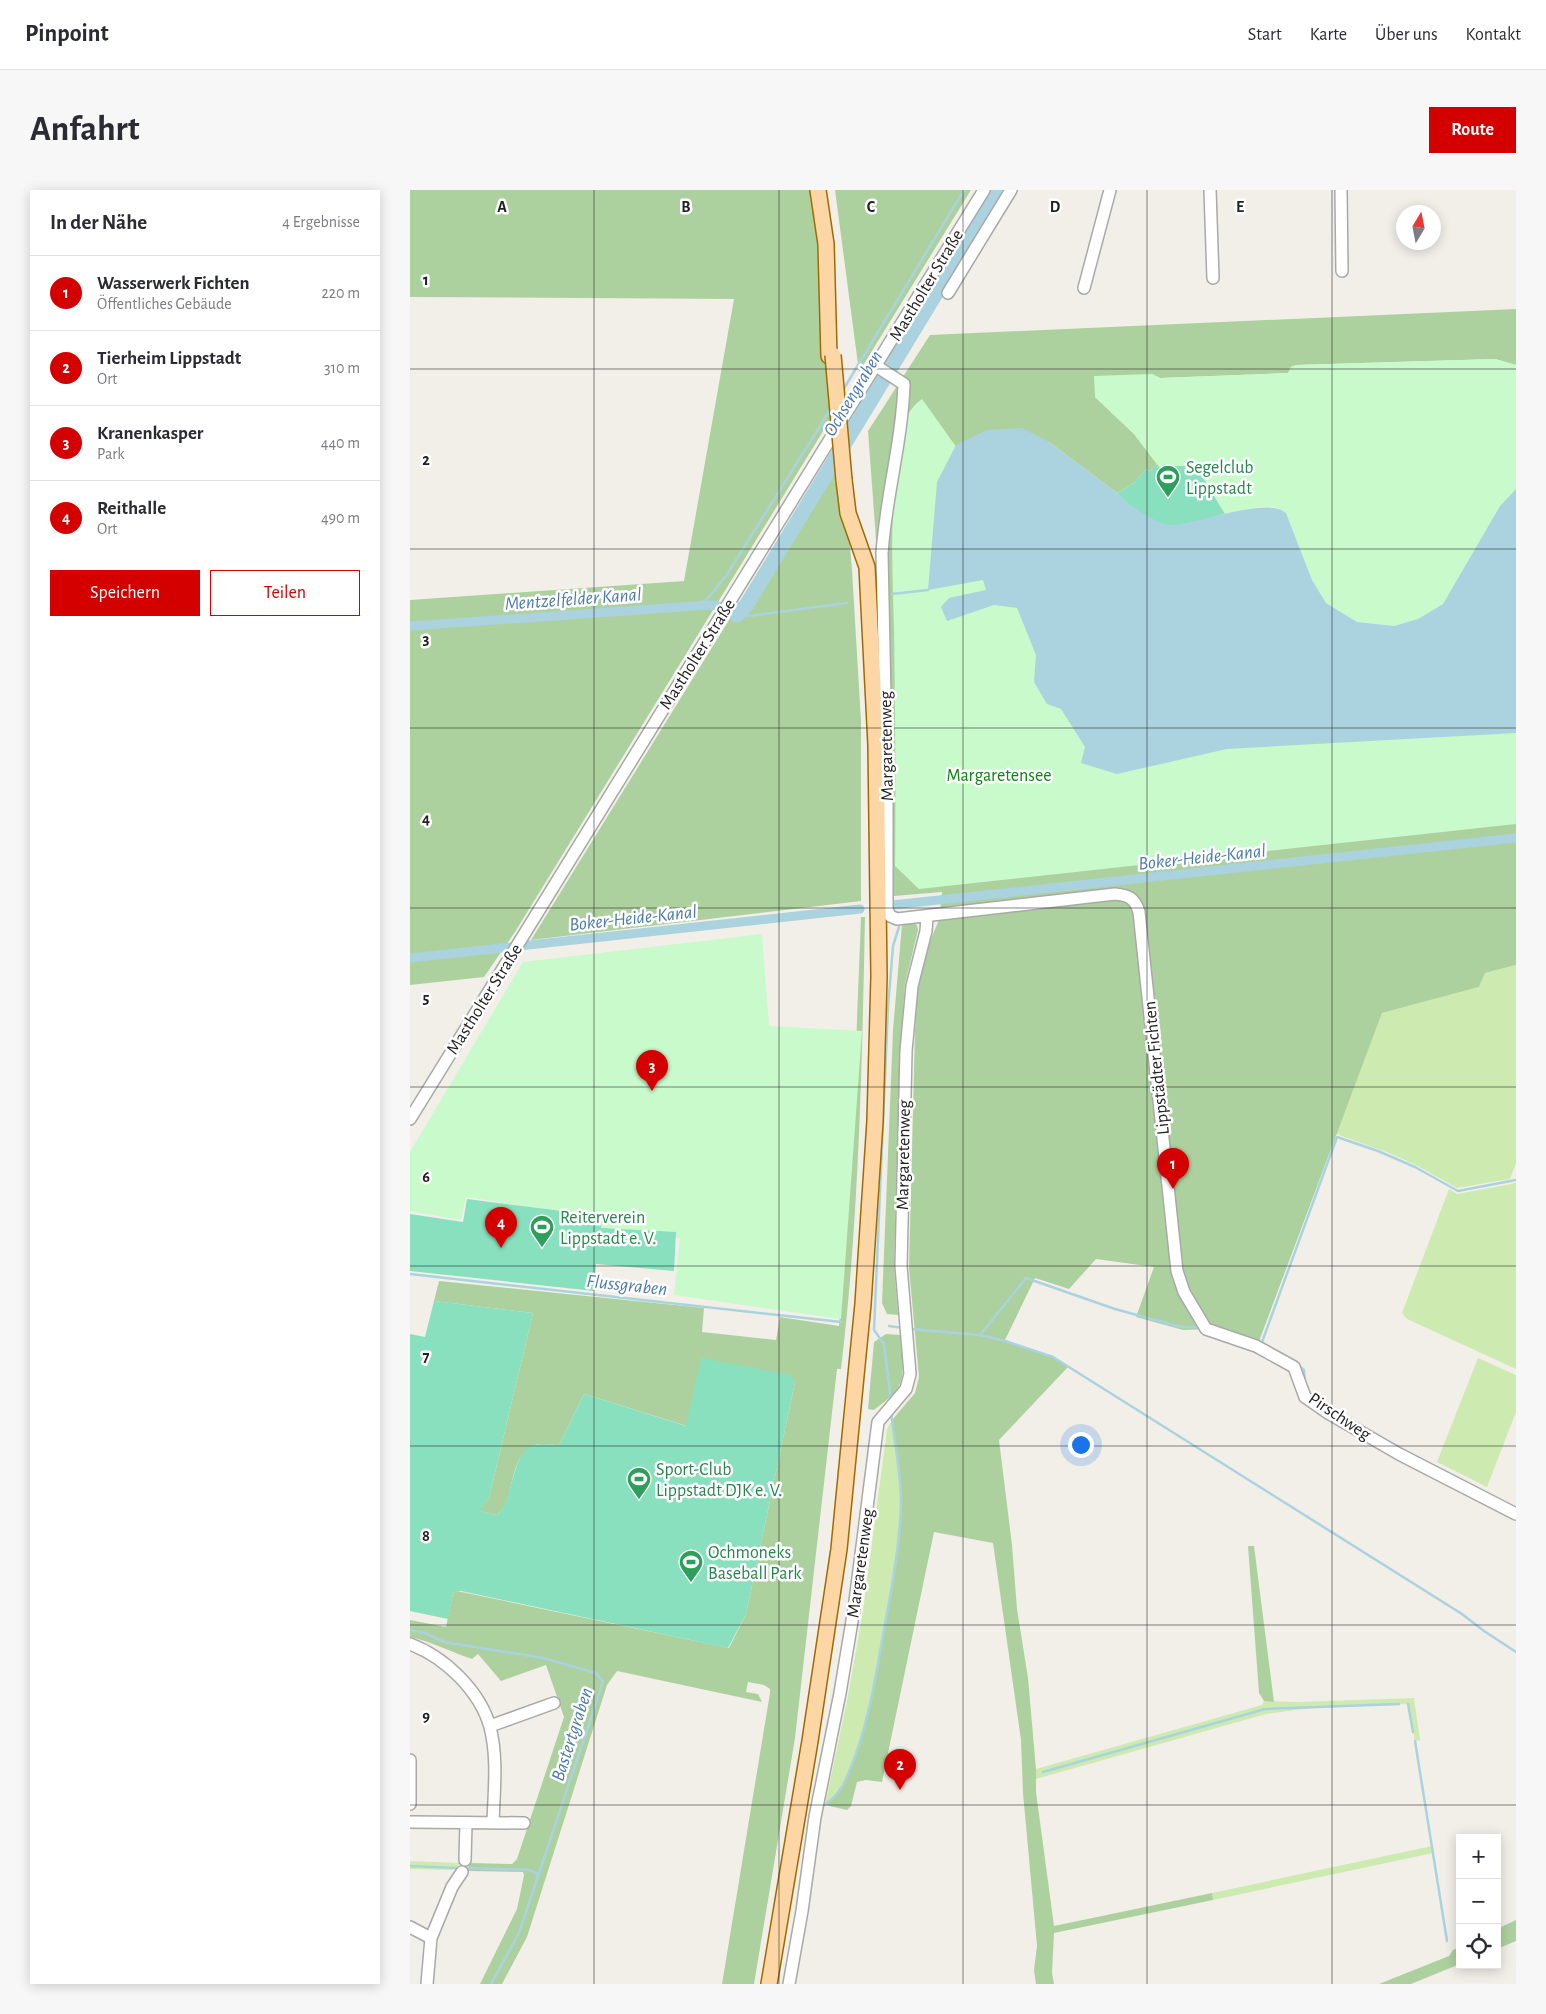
<!DOCTYPE html>
<html lang="de">
<meta charset="utf-8">
<style>
body{margin:0;font-family:"Alegreya Sans",sans-serif;background:#f7f7f7;color:#2b2b33}
.controls{position:absolute;right:15px;bottom:15px;display:grid;overflow:hidden;border-radius:0px;box-shadow:0 2px 12px #0003}
.controls button{width:45px;height:45px;display:grid;place-items:center;padding:0;border:0;border-bottom:1px solid #e1e1e2;background:#fff;color:#2b2b33;font:25px sans-serif}
.compass{position:absolute;left:986px;top:15px;width:45px;height:45px;border-radius:50%;background:#fff;box-shadow:0 2px 12px #0003;rotate:10deg}
.you{position:absolute;left:670px;top:1254px;width:18px;height:18px;margin:-12px;border:4px solid #fff;border-radius:50%;background:#1a73e8;box-shadow:0 0 0 8px #1a73e833}
.badge{display:grid;place-items:center;width:32px;height:32px;border-radius:50%;background:#d40000;color:#fff;font-size:16px;font-weight:700}
.pin{position:absolute;translate:-50% -41px;filter:drop-shadow(0 1px 2px #0008)}
.pin::after{content:'';position:absolute;top:26px;width:18px;height:15px;background:inherit;clip-path:polygon(0 0,100% 0,50% 100%)}
.list{margin:0;padding:0;list-style:none}
h2{display:flex;justify-content:space-between;align-items:center;height:65px;margin:0;padding:0 20px;font-size:21px}
h2 small{font-size:16px;font-weight:400;color:#7c7c81}
.list li{display:grid;grid-template-columns:32px 1fr auto;gap:15px;align-items:center;box-sizing:border-box;height:75px;padding:0 20px;border-top:1px solid #e1e1e2}
.list b{display:block;font-size:19px;white-space:nowrap}
.list p{margin:0;font-size:16px;white-space:nowrap;color:#7c7c81}
.list em{font-size:16px;font-style:normal;color:#7c7c81}
.actions{display:flex;gap:10px;padding:15px 20px}
.actions a{flex:1;padding:11px 0;border:1px solid #d40000;border-radius:0px;text-align:center;font-size:18px;color:#d40000}
.actions .main{background:#d40000;color:#fff}
.icon{flex:none;width:28px;height:28px;fill:none;stroke:currentColor;stroke-width:2;stroke-linecap:round;stroke-linejoin:round}
.map{position:relative;flex:none;width:1106px;height:1794px;overflow:hidden;border-radius:0px}
header{display:flex;align-items:center;gap:30px;box-sizing:border-box;height:70px;padding:0 25px;background:#fff;border-bottom:1px solid #e1e1e2}
header strong{font-size:24px}
nav{display:flex;gap:28px;margin-inline-start:auto;font-size:18px}
.intro{display:flex;align-items:center;justify-content:space-between;box-sizing:border-box;height:120px;padding:0 30px}
h1{margin:0;font-size:35px}
.button{padding:12px 22px;border-radius:0px;background:#d40000;color:#fff;font-size:18px;font-weight:700}
main{display:flex;gap:30px;padding:0 30px}
aside{flex:1;background:#fff;border-radius:0px;box-shadow:0 2px 12px #0003}
.map>svg:first-child{display:block}
</style>
<header>
<strong>Pinpoint</strong>
<nav><a>Start</a><a>Karte</a><a>Über uns</a><a>Kontakt</a></nav>
</header>
<div class="intro"><h1>Anfahrt</h1><a class="button">Route</a></div>
<main>
<aside>
<h2>In der Nähe<small>4 Ergebnisse</small></h2>
<ul class="list">
<li><span class="badge">1</span><div><b>Wasserwerk Fichten</b><p>Öffentliches Gebäude</p></div><em>220 m</em></li>
<li><span class="badge">2</span><div><b>Tierheim Lippstadt</b><p>Ort</p></div><em>310 m</em></li>
<li><span class="badge">3</span><div><b>Kranenkasper</b><p>Park</p></div><em>440 m</em></li>
<li><span class="badge">4</span><div><b>Reithalle</b><p>Ort</p></div><em>490 m</em></li>
</ul>
<div class="actions"><a class="main">Speichern</a><a>Teilen</a></div>
</aside>
<div class="map">
<svg width="1106" height="1794" viewBox="0 0 1106 1794">
<rect width="100%" height="100%" fill="#f2efe9"/>
<path fill="#cdebb0" d="M1106,775V973L1100,989L1047,998L1006,975L979,963L926,944L972,823L1069,797L1075,783Z
M1106,993V1179L997,1129L992,1123L1039,999L1047,1004Z
M1068,1168L1106,1185V1222L1077,1297L1027,1272Z
M482,1230L491,1309L490,1335L479,1411L464,1497L452,1543L436,1589L429,1601L415,1615L438,1506L453,1421L477,1239Z
M1004,1508L1010,1550L1005,1551L998,1514L908,1517L856,1524L626,1589V1579L852,1515L854,1511L889,1512Z
M1022,1656L1023,1663L803,1710L802,1703Z
M0,1671L50,1673L45,1680L0,1679Z"/>
<path fill="#add19e" d="M0,0H403L428,217L105,742L74,787L0,795V410L274,391L324,109L0,107Z
M425,0H561L449,182Z
M1106,119V175L1085,169L886,175L881,177L878,183L750,188L742,184L685,207L724,244L747,274L740,281L736,279L724,293L707,303L639,252L577,240L1106,543V775L1075,783L1069,797L972,823L848,1154L800,1139L773,1140L726,1127L744,1077L686,1069L659,1099L625,1088L595,1150L643,1167L658,1177L589,1250L602,1355L607,1419L618,1488L626,1579V1602L644,1736L802,1703L803,1710L644,1743L642,1783L644,1794H626L624,1780L627,1756L613,1603L611,1550L583,1353L524,1342L472,1592L456,1590L447,1592L441,1616L437,1620L415,1615L429,1601L436,1589L452,1543L464,1497L479,1411L490,1335L491,1309L482,1230L505,1203L509,1187L499,1078L505,841L508,797L514,765L529,730L532,702L484,706L477,400L467,363L458,241L520,145Z
M431,249L442,380L451,531V711L121,750Z
M451,727H455C452,878 449,1029 431,1179H427L385,1548L344,1794H312L360,1503V1499L354,1495L338,1492L336,1502L348,1504L352,1512L207,1481L197,1495L117,1747L92,1794H70L107,1719L114,1685L113,1682L58,1681L59,1673L102,1674L107,1669L154,1527L136,1475L91,1491L68,1464L62,1469C41,1462 22,1452 0,1447V1430L36,1437L43,1403L47,1401L319,1458L336,1424L385,1192L277,1236L174,1204L149,1255C142,1255 131,1253 125,1255C97,1266 107,1307 87,1325L69,1321L79,1308L123,1123L24,1111L29,1091L294,1118L292,1142L366,1150L370,1127L429,1136L443,931Z
M504,733L507,735L508,740L495,794L490,860L484,1076L488,1125L477,1124L472,1113L483,840L492,734Z
M476,1144L490,1145C491,1163 498,1187 485,1202C479,1209 471,1214 464,1220L458,1219L464,1152Z
M838,1356H844L864,1512L854,1511L849,1503Z
M1106,1730V1751L1087,1759V1739Z
M1050,1757V1774L1001,1794H969L1039,1766L1043,1760Z"/>
<path fill="#c8facc" d="M1085,169L1106,175V299L1090,316L1033,414L1008,429L984,436L947,432L916,413L902,390L876,323C862,310 832,321 815,324L799,296L762,276L750,278L724,244L685,207L684,186L742,184L750,188L878,183L881,177L886,175Z
M512,209L577,300L1106,497V634L509,699L485,676C486,596 485,516 484,437C482,368 478,297 496,229C499,221 505,214 512,209Z
M352,744L359,836L452,841L431,1129L264,1105L270,1048L153,1035L157,1023L56,1007L51,1030L0,1021V962L113,772Z"/>
<path fill="#88e0be" d="M747,274L750,278L762,276H786L815,324C802,327 771,337 760,336C743,333 717,315 707,303L724,293L736,279L740,281Z
M57,1009L192,1026L191,1038L266,1042L264,1081L186,1074L184,1101L0,1081V1024L53,1032Z
M24,1111L123,1123L79,1308L70,1321L87,1325C105,1309 101,1259 125,1255C132,1253 141,1255 149,1255L174,1204L276,1236L291,1168L380,1185L385,1192L336,1424L318,1458L51,1401H47L43,1403L38,1429L0,1421V1144L15,1147Z"/>
<path fill="#aad3df" d="M612,238L639,252L707,303C717,314 747,336 763,335C787,334 858,306 876,323L902,390L916,413L947,432L984,436L1008,429L1033,414L1090,316L1106,299V543L817,559L707,584L671,573L675,557L651,519L637,514L624,492L626,465L607,418L584,415L537,431L531,417L539,408L576,400L573,390L518,400L527,292L546,255L577,240Z"/>
<g fill="none" stroke-linecap="round" stroke-linejoin="round">
<path stroke="#aad3df" stroke-width="2.5" d="M433,200L554,0
M482,404L518,400
M287,417L299,407L316,386L422,217
M327,425L338,426L437,413
M0,1084L431,1132
M479,1136L493,1138
M501,1139L570,1145L595,1151L643,1167L1052,1424L1074,1441L1106,1462
M570,1145L616,1088L705,1119L771,1137H790
M848,1151L878,1167
M852,1152L927,947L968,961L1005,977L1048,1001L1106,990
M888,1175L894,1180L895,1192
M481,1211L474,1154L464,1140L478,818L483,756L489,737
M912,1212L933,1225
M968,1246L1016,1272
M0,1440L15,1443L34,1452L133,1468L186,1483L193,1492L109,1743L81,1794
M998,1514L1003,1542
M1005,1551L1037,1751
M633,1582L855,1519L989,1514
M415,1615C424,1608 432,1599 436,1589C456,1545 465,1492 473,1445C481,1401 490,1357 491,1312C491,1282 484,1251 481,1221
M0,1676L47,1678
M58,1678L119,1680L126,1683L128,1687"/>
<path stroke="#aad3df" stroke-width="9" d="M0,436L300,415L309,416L327,425
M482,715L1106,648
M0,768L450,719"/>
<path stroke="#aad3df" stroke-width="15" d="M327,425L337,414L589,0"/>
<defs>
<path id="minor" d="M800,0L803,88
M931,0L932,81
M674,98L700,0
M538,103L601,0
M466,176L494,194C492,252 476,306 472,363L477,604V719L480,726L487,729L705,704C718,705 725,708 729,722L767,1081L774,1102L796,1139L846,1156L884,1177L895,1207L918,1223L989,1264L1106,1324
M0,929L574,0
M0,1454C35,1467 70,1501 80,1537C88,1568 84,1601 83,1633
M80,1536L144,1513
M0,1570V1614
M0,1632L114,1633
M55,1670L56,1633
M0,1737L21,1748
M17,1794L21,1748L42,1697L52,1682
M379,1794L392,1721L405,1627L430,1503L444,1419L468,1232L496,1199L500,1184L491,1076L496,861L502,796L516,741L517,726"/>
<path id="major" d="M408,0L416,54L419,166
M359,1794L400,1551L429,1359L453,1114L465,931L469,786L466,555L457,377L438,323L434,290"/>
</defs>
<use href="#minor" stroke="#a9a9a9" stroke-width="14"/>
<use href="#major" stroke="#a06b00" stroke-width="18"/>
<use href="#minor" stroke="#fff" stroke-width="11"/>
<use href="#major" stroke="#fcd6a4" stroke-width="15"/>
<defs>
<path id="major-bridge" d="M423,165L434,290"/>
</defs>
<use href="#major-bridge" stroke="#a06b00" stroke-width="18" stroke-linecap="butt"/>
<use href="#major-bridge" stroke="#fcd6a4" stroke-width="15"/>
</g>
<path fill="none" stroke="#222" stroke-width="1" stroke-opacity="0.55" d="M184,0V1794M369,0V1794M553,0V1794M737,0V1794M922,0V1794M0,179H1106M0,359H1106M0,538H1106M0,718H1106M0,897H1106M0,1076H1106M0,1256H1106M0,1435H1106M0,1615H1106"/>
<defs>
<symbol id="stadium-pin" viewBox="-11 -11 22 30"><path d="M0 17L-7.5 6A9.5 9.5 0 1 1 7.5 6Z" fill="#2e9e5b" stroke="#fff"/><path d="M0-5a6.5 5 0 1 0 0 10a6.5 5 0 1 0 0-10ZM-3.5-1.8h7v3.6h-7Z" fill="#fff"/></symbol>
</defs>
<g fill-rule="evenodd">
<use href="#stadium-pin" x="744" y="273" width="28" height="38"/>
<use href="#stadium-pin" x="118" y="1023" width="28" height="38"/>
<use href="#stadium-pin" x="215" y="1275" width="28" height="38"/>
<use href="#stadium-pin" x="267" y="1358" width="28" height="38"/>
</g>
<g text-anchor="middle" stroke-width="5" stroke-linejoin="round" paint-order="stroke">
<g font-size="18" fill="#222" stroke="#fff">
<text transform="translate(516 95) rotate(-59)" y="6">Mastholter Straße</text>
<text transform="translate(287 464) rotate(-58)" y="6">Mastholter Straße</text>
<text transform="translate(476 556) rotate(-91)" y="6">Margaretenweg</text>
<text transform="translate(74 809) rotate(-58)" y="6">Mastholter Straße</text>
<text transform="translate(746 878) rotate(-96)" y="6">Lippstädter Fichten</text>
<text transform="translate(493 965) rotate(-89)" y="6">Margaretenweg</text>
<text transform="translate(930 1226) rotate(34)" y="6">Pirschweg</text>
<text transform="translate(450 1373) rotate(-82)" y="6">Margaretenweg</text>
</g>
<g font-size="18" fill="#27864d" stroke="#fff" text-anchor="start">
<text x="776" y="283">Segelclub<tspan x="776" dy="21">Lippstadt</tspan></text>
<text x="150" y="1033">Reiterverein<tspan x="150" dy="21">Lippstadt e. V.</tspan></text>
<text x="246" y="1285">Sport-Club<tspan x="246" dy="21">Lippstadt DJK e. V.</tspan></text>
<text x="298" y="1368">Ochmoneks<tspan x="298" dy="21">Baseball Park</tspan></text>
</g>
<g font-size="18" fill="#0c8416" stroke="#fff">
<text x="589" y="591">Margaretensee</text>
</g>
<g font-size="19" font-style="italic" fill="#4a7aab" stroke="#fff">
<text transform="translate(442 203) rotate(-59)" y="7">Ochsengraben</text>
<text transform="translate(163 408) rotate(-4)" y="7">Mentzelfelder Kanal</text>
<text transform="translate(792 666) rotate(-6)" y="7">Boker-Heide-Kanal</text>
<text transform="translate(223 727) rotate(-6)" y="7">Boker-Heide-Kanal</text>
<text transform="translate(217 1094) rotate(6)" y="7">Flussgraben</text>
<text transform="translate(161 1544) rotate(-72)" y="7">Bastertgraben</text>
</g>
</g>
<g font-size="16" text-anchor="middle" font-weight="bold" fill="#222" stroke="#fff" stroke-width="5" stroke-linejoin="round" paint-order="stroke">
<text x="92" y="22">A</text>
<text x="276" y="22">B</text>
<text x="461" y="22">C</text>
<text x="645" y="22">D</text>
<text x="830" y="22">E</text>
<text x="16" y="95">1</text>
<text x="16" y="275">2</text>
<text x="16" y="454">3</text>
<text x="16" y="634">4</text>
<text x="16" y="813">5</text>
<text x="16" y="992">6</text>
<text x="16" y="1172">7</text>
<text x="16" y="1351">8</text>
<text x="16" y="1531">9</text>
</g>
</svg>
<div class="controls">
<button>+</button>
<button>−</button>
<button><svg class="icon" aria-label="locate" viewBox="0 0 24 24"><circle cx="12" cy="12" r="6"/><path d="M12 2v4M12 18v4M2 12h4M18 12h4"/></svg></button>
</div>
<svg class="compass" viewBox="-18 -18 36 36"><path d="M0-13l5 13h-10z" fill="#e53935"/><path d="M0 13l5-13h-10z" fill="#7c7c81"/></svg>
<div class="you"></div>
<div class="pin badge" style="left:763px;top:999px">1</div>
<div class="pin badge" style="left:490px;top:1600px">2</div>
<div class="pin badge" style="left:242px;top:901px">3</div>
<div class="pin badge" style="left:91px;top:1058px">4</div>
</div>
</main>
